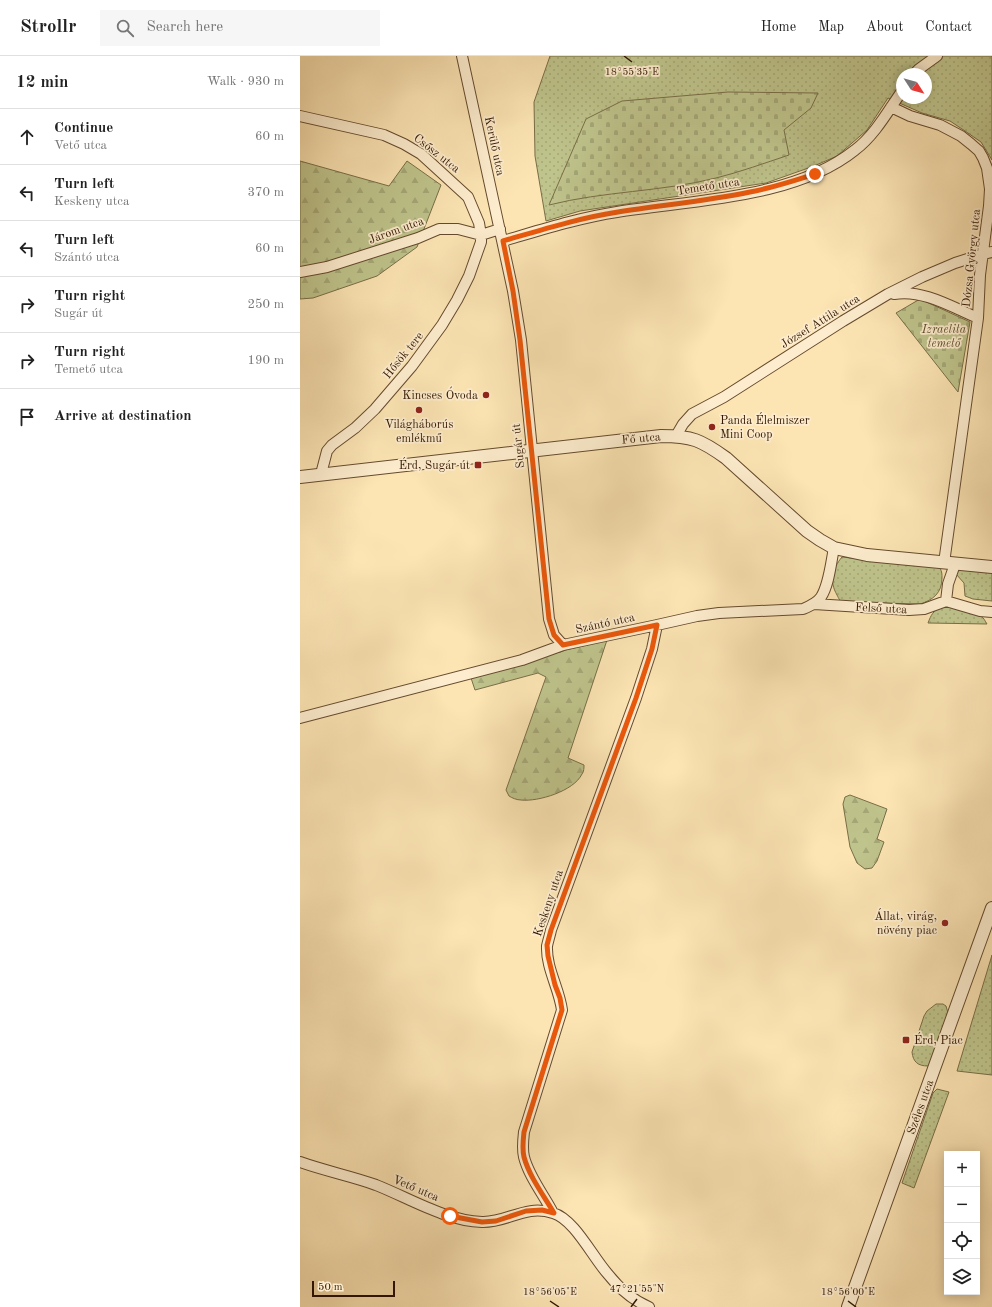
<!DOCTYPE html>
<meta charset="utf-8">
<style>
body{margin:0;font-family:"Old Standard TT",serif;background:#f6f6f6;color:#222}
.controls{position:absolute;right:12px;bottom:12px;display:grid;overflow:hidden;border-radius:0px;box-shadow:0 2px 10px #0003}
.controls button{width:36px;height:36px;display:grid;place-items:center;padding:0;border:0;border-bottom:1px solid #e0e0e0;background:#fff;color:#222;font:20px sans-serif}
.compass{position:absolute;left:596px;top:12px;width:36px;height:36px;border-radius:50%;background:#fff;box-shadow:0 2px 10px #0003;rotate:126deg}
.scale{position:absolute;left:12px;bottom:10px;width:83px;box-sizing:border-box;padding-left:4px;border:2px solid #331702;border-top:0;font-size:11px;line-height:14px;white-space:nowrap;color:#331702;-webkit-text-stroke:3px #fdedce;paint-order:stroke}
.stop{position:absolute;width:12px;height:12px;margin:-9px;border:3px solid #ea580c;border-radius:50%;background:#fff}
.stop.end{background:#ea580c;border-color:#fff;box-shadow:0 1px 4px #0008}
.list{margin:0;padding:0;list-style:none}
h2{display:flex;justify-content:space-between;align-items:center;height:52px;margin:0;padding:0 16px;font-size:17px}
h2 small{font-size:13px;font-weight:400;color:#767676}
.list li{display:grid;grid-template-columns:26px 1fr auto;gap:12px;align-items:center;box-sizing:border-box;height:56px;padding:0 16px;border-top:1px solid #e0e0e0}
.list b{display:block;font-size:15px;white-space:nowrap}
.list p{margin:0;font-size:13px;white-space:nowrap;color:#767676}
.list em{font-size:13px;font-style:normal;color:#767676}
.icon{flex:none;width:22px;height:22px;fill:none;stroke:currentColor;stroke-width:2;stroke-linecap:round;stroke-linejoin:round}
.map{position:relative;flex:none;width:692px;height:1251px;overflow:hidden}
header{display:flex;align-items:center;gap:24px;box-sizing:border-box;height:56px;padding:0 20px;background:#fff;border-bottom:1px solid #e0e0e0}
header strong{font-size:19px}
nav{display:flex;gap:22px;margin-inline-start:auto;font-size:14px}
.search{width:280px;height:36px;background:#f6f6f6;display:flex;align-items:center;gap:10px;box-sizing:border-box;padding:0 14px;border-radius:0px;color:#767676;font-size:15px}
main{display:flex}
aside{flex:1;background:#fff}
.map>svg:first-child{display:block}
</style>
<header>
<strong>Strollr</strong>
<div class="search"><svg class="icon" aria-label="search" viewBox="0 0 24 24"><circle cx="10" cy="10" r="6"/><path d="M15 15l6 6"/></svg>Search here</div>
<nav><a>Home</a><a>Map</a><a>About</a><a>Contact</a></nav>
</header>
<main>
<aside>
<h2>12 min<small>Walk · 930 m</small></h2>
<ul class="list">
<li><svg class="icon" aria-label="ahead" viewBox="0 0 24 24"><path d="M12 20V5M6 11l6-6 6 6"/></svg><div><b>Continue</b><p>Vető utca</p></div><em>60 m</em></li>
<li><svg class="icon" aria-label="left" viewBox="0 0 24 24"><path d="M17 20v-9H6M10 6l-5 5 5 5"/></svg><div><b>Turn left</b><p>Keskeny utca</p></div><em>370 m</em></li>
<li><svg class="icon" aria-label="left" viewBox="0 0 24 24"><path d="M17 20v-9H6M10 6l-5 5 5 5"/></svg><div><b>Turn left</b><p>Szántó utca</p></div><em>60 m</em></li>
<li><svg class="icon" aria-label="right" viewBox="0 0 24 24"><path d="M7 20v-9h11M14 6l5 5-5 5"/></svg><div><b>Turn right</b><p>Sugár út</p></div><em>250 m</em></li>
<li><svg class="icon" aria-label="right" viewBox="0 0 24 24"><path d="M7 20v-9h11M14 6l5 5-5 5"/></svg><div><b>Turn right</b><p>Temető utca</p></div><em>190 m</em></li>
<li><svg class="icon" aria-label="arrive" viewBox="0 0 24 24"><path d="M6 21V4h12l-3 4 3 4H6"/></svg><div><b>Arrive at destination</b></div></li>
</ul>
</aside>
<div class="map">
<svg width="692" height="1251" viewBox="0 0 692 1251">
<defs>
<pattern id="grass-dots" width="8" height="8" patternUnits="userSpaceOnUse"><rect width="8" height="8" fill="#bfc48c"/><path d="M2 2h.1M6 6h.1" fill="none" stroke="#a5a877" stroke-width="1.8" stroke-linecap="round"/></pattern>
<pattern id="forest-firs" width="22" height="20" patternUnits="userSpaceOnUse"><rect width="22" height="20" fill="#bfc48c"/><path d="M5 1l3.5 6h-7zM16 11l3.5 6h-7z" fill="#a5a877"/></pattern>
<pattern id="cemetery-stones" width="16" height="16" patternUnits="userSpaceOnUse"><rect width="16" height="16" fill="#bfc48c"/><path d="M2 7V4a2 2 0 0 1 4 0v3zM10 15v-3a2 2 0 0 1 4 0v3z" fill="#a5a877"/></pattern>
</defs>
<rect width="100%" height="100%" fill="#fce4b3"/>
<filter id="stains"><feTurbulence type="fractalNoise" baseFrequency=".005" numOctaves="4"/><feColorMatrix values="0 0 0 0 .2 0 0 0 0 .09 0 0 0 0 .02 0 0 0 .5 -.17"/></filter>
<radialGradient id="worn" r=".72"><stop offset=".6" stop-color="#630" stop-opacity="0"/><stop offset="1" stop-color="#630" stop-opacity=".3"/></radialGradient>
<path fill="url(#grass-dots)" stroke="#796e47" fill-rule="evenodd" d="M250,0H692V104L681,86L665,75L650,65L622,57L588,42L567,74L537,100L514,110L466,127L280,155L246,165L235,100L234,46ZM602,18H626V42H602Z
M542,501L635,511L640,512C642,516 642,518 642,522C642,537 633,544 620,548L543,546C539,544 539,543 537,539C529,525 532,513 542,501Z
M664,512L692,515V545L673,543L665,540L664,527L656,518L658,515Z
M641,551C651,551 674,554 681,560C684,562 685,565 687,568L628,567C631,559 633,555 641,551Z
M692,899V1019L657,1015Z
M636,948H643L646,950L648,957L630,1008L628,1010C618,1010 613,1006 612,996L624,960L627,955Z
M637,1033L649,1036L614,1132L602,1127L633,1037Z"/>
<path fill="url(#forest-firs)" stroke="#796e47" d="M0,105L89,130L107,105L141,129L117,191L77,220L13,242L0,243Z
M307,584L268,702L284,709C284,711 284,716 282,718C274,735 238,746 221,744C217,744 212,742 209,740L206,734L246,621L238,617L175,634L171,622L266,594Z
M550,739L587,753L577,783L584,786L577,805L572,812L565,813L557,807L550,791L543,748L545,741Z"/>
<path fill="url(#cemetery-stones)" stroke="#796e47" d="M428,36L518,37L511,52L484,74L489,99C465,107 440,116 416,122C361,136 304,135 249,149L286,63L322,45Z
M620,243L670,266L658,336L596,257Z"/>
<g fill="none" stroke-linecap="round" stroke-linejoin="round">
<defs>
<path id="minor" d="M162,0L213,235L221,284L249,563L254,579L263,589
M614,18L619,13L637,0
M591,51L610,60L640,69L661,80L671,88L679,95L683,102L687,112L690,133L689,150L680,219L678,262L644,507
M0,60L84,79L104,88L121,98L168,141L179,167L181,179V186L169,220L157,244L142,269L112,310L75,353L55,372L32,389L27,395L21,418
M203,185C241,174 278,162 317,156C392,144 494,143 555,94C575,79 588,55 602,35
M0,216L27,211L118,182L139,173H158L181,179L200,173
M594,238C623,233 652,251 678,262
M376,380L383,368L392,358L424,341L543,265L588,238L622,221L655,207L683,198L692,196
M646,545L680,555L692,556
M514,548L609,554L624,553L646,545L648,528L655,508
M0,662L222,604L263,589L357,569L397,560L419,557L503,553C510,550 517,547 521,541C529,529 531,506 534,492
M0,1106C25,1115 51,1120 76,1129C109,1142 146,1165 182,1166C207,1167 225,1148 253,1157C274,1163 292,1200 307,1217C318,1231 332,1244 349,1251
M253,1157C244,1139 229,1121 224,1101C222,1093 223,1085 224,1076L262,954C259,932 246,912 247,890C248,885 250,879 251,874L336,642L352,593L357,569"/>
<path id="tertiary" d="M0,421L361,380C392,380 401,384 426,402L507,475L520,484L534,492L567,499L692,511
M548,1251L692,852"/>
</defs>
<use href="#minor" stroke="#654a2e" stroke-width="12"/>
<use href="#tertiary" stroke="#654a2e" stroke-width="14"/>
<use href="#minor" stroke="#fdedce" stroke-width="10"/>
<use href="#tertiary" stroke="#fdedce" stroke-width="12"/>
</g>
<g fill="none" stroke-linecap="round" stroke-linejoin="round">
<path stroke="#ea580c" stroke-width="5" d="M150,1160L182,1166L196,1165L226,1155L242,1154L254,1157C244,1140 229,1120 224,1101C222,1093 223,1085 224,1076L262,954L260,942L255,929L248,900L247,889L251,874L336,642L352,593L357,569L263,589L254,579L249,563L220,284L213,235L203,185C241,174 279,162 318,156C362,149 407,145 450,136C472,132 493,125 515,118"/>
</g>
<path fill="none" stroke="#331702" stroke-width="1.5" d="M324,0L332,6M250,1245L259,1251M548,1245L556,1251M331,1251L337,1243"/>
<g fill="#8f2418" stroke="#fdedce" stroke-width="1.5">
<circle cx="186" cy="339" r="4"/>
<circle cx="119" cy="354" r="4"/>
<circle cx="412" cy="371" r="4"/>
<rect x="174" y="405" width="8" height="8" rx="2"/>
<circle cx="645" cy="867" r="4"/>
<rect x="602" y="980" width="8" height="8" rx="2"/>
</g>
<g text-anchor="middle" stroke-width="3.5" stroke-linejoin="round" paint-order="stroke">
<g font-size="12" fill="#331702" stroke="#fdedce">
<text transform="translate(195 90) rotate(78)" y="4">Kerülő utca</text>
<text transform="translate(137 97) rotate(38)" y="4">Csősz utca</text>
<text transform="translate(408 130) rotate(-9)" y="4">Temető utca</text>
<text transform="translate(96 174) rotate(-20)" y="4">Járom utca</text>
<text transform="translate(671 202) rotate(-84)" y="4">Dózsa György utca</text>
<text transform="translate(520 265) rotate(-32)" y="4">József Attila utca</text>
<text transform="translate(103 299) rotate(-51)" y="4">Hősök tere</text>
<text transform="translate(341 382) rotate(-5)" y="4">Fő utca</text>
<text transform="translate(218 390) rotate(-96)" y="4">Sugár út</text>
<text transform="translate(581 552) rotate(3)" y="4">Felső utca</text>
<text transform="translate(305 567) rotate(-12)" y="4">Szántó utca</text>
<text transform="translate(248 847) rotate(-71)" y="4">Keskeny utca</text>
<text transform="translate(620 1051) rotate(-70)" y="4">Széles utca</text>
<text transform="translate(116 1132) rotate(23)" y="4">Vető utca</text>
</g>
<g font-size="12" font-style="italic" fill="#5d4b2b" stroke="#fdedce">
<text x="644" y="277">Izraelita<tspan x="644" dy="14">temető</tspan></text>
</g>
<g font-size="12" fill="#331702" stroke="#fdedce" text-anchor="end">
<text x="178" y="343">Kincses Óvoda</text>
<text x="420" y="368" text-anchor="start">Panda Élelmiszer<tspan x="420" dy="14">Mini Coop</tspan></text>
<text x="119" y="372" text-anchor="middle">Világháborús<tspan x="119" dy="14">emlékmű</tspan></text>
<text x="170" y="413">Érd, Sugár út</text>
<text x="637" y="864">Állat, virág,<tspan x="637" dy="14">növény piac</tspan></text>
<text x="614" y="988" text-anchor="start">Érd, Piac</text>
</g>
</g>
<g font-size="10" text-anchor="middle" fill="#331702" stroke="#fdedce" stroke-width="3.5" stroke-linejoin="round" paint-order="stroke">
<text x="332" y="19">18°55'35"E</text>
<text x="337" y="1236">47°21'55"N</text>
<text x="250" y="1239">18°56'05"E</text>
<text x="548" y="1239">18°56'00"E</text>
</g>
<rect width="100%" height="100%" filter="url(#stains)"/>
<rect width="100%" height="100%" fill="url(#worn)"/>
</svg>
<div class="controls">
<button>+</button>
<button>−</button>
<button><svg class="icon" aria-label="locate" viewBox="0 0 24 24"><circle cx="12" cy="12" r="6"/><path d="M12 2v4M12 18v4M2 12h4M18 12h4"/></svg></button>
<button><svg class="icon" aria-label="layers" viewBox="0 0 24 24"><path d="M12 4l9 5-9 5-9-5zM3 14l9 5 9-5"/></svg></button>
</div>
<svg class="compass" viewBox="-18 -18 36 36"><path d="M0-13l5 13h-10z" fill="#e53935"/><path d="M0 13l5-13h-10z" fill="#767676"/></svg>
<div class="scale">50 m</div>
<div class="stop" style="left:150px;top:1160px"></div>
<div class="stop end" style="left:515px;top:118px"></div>
</div>
</main>
